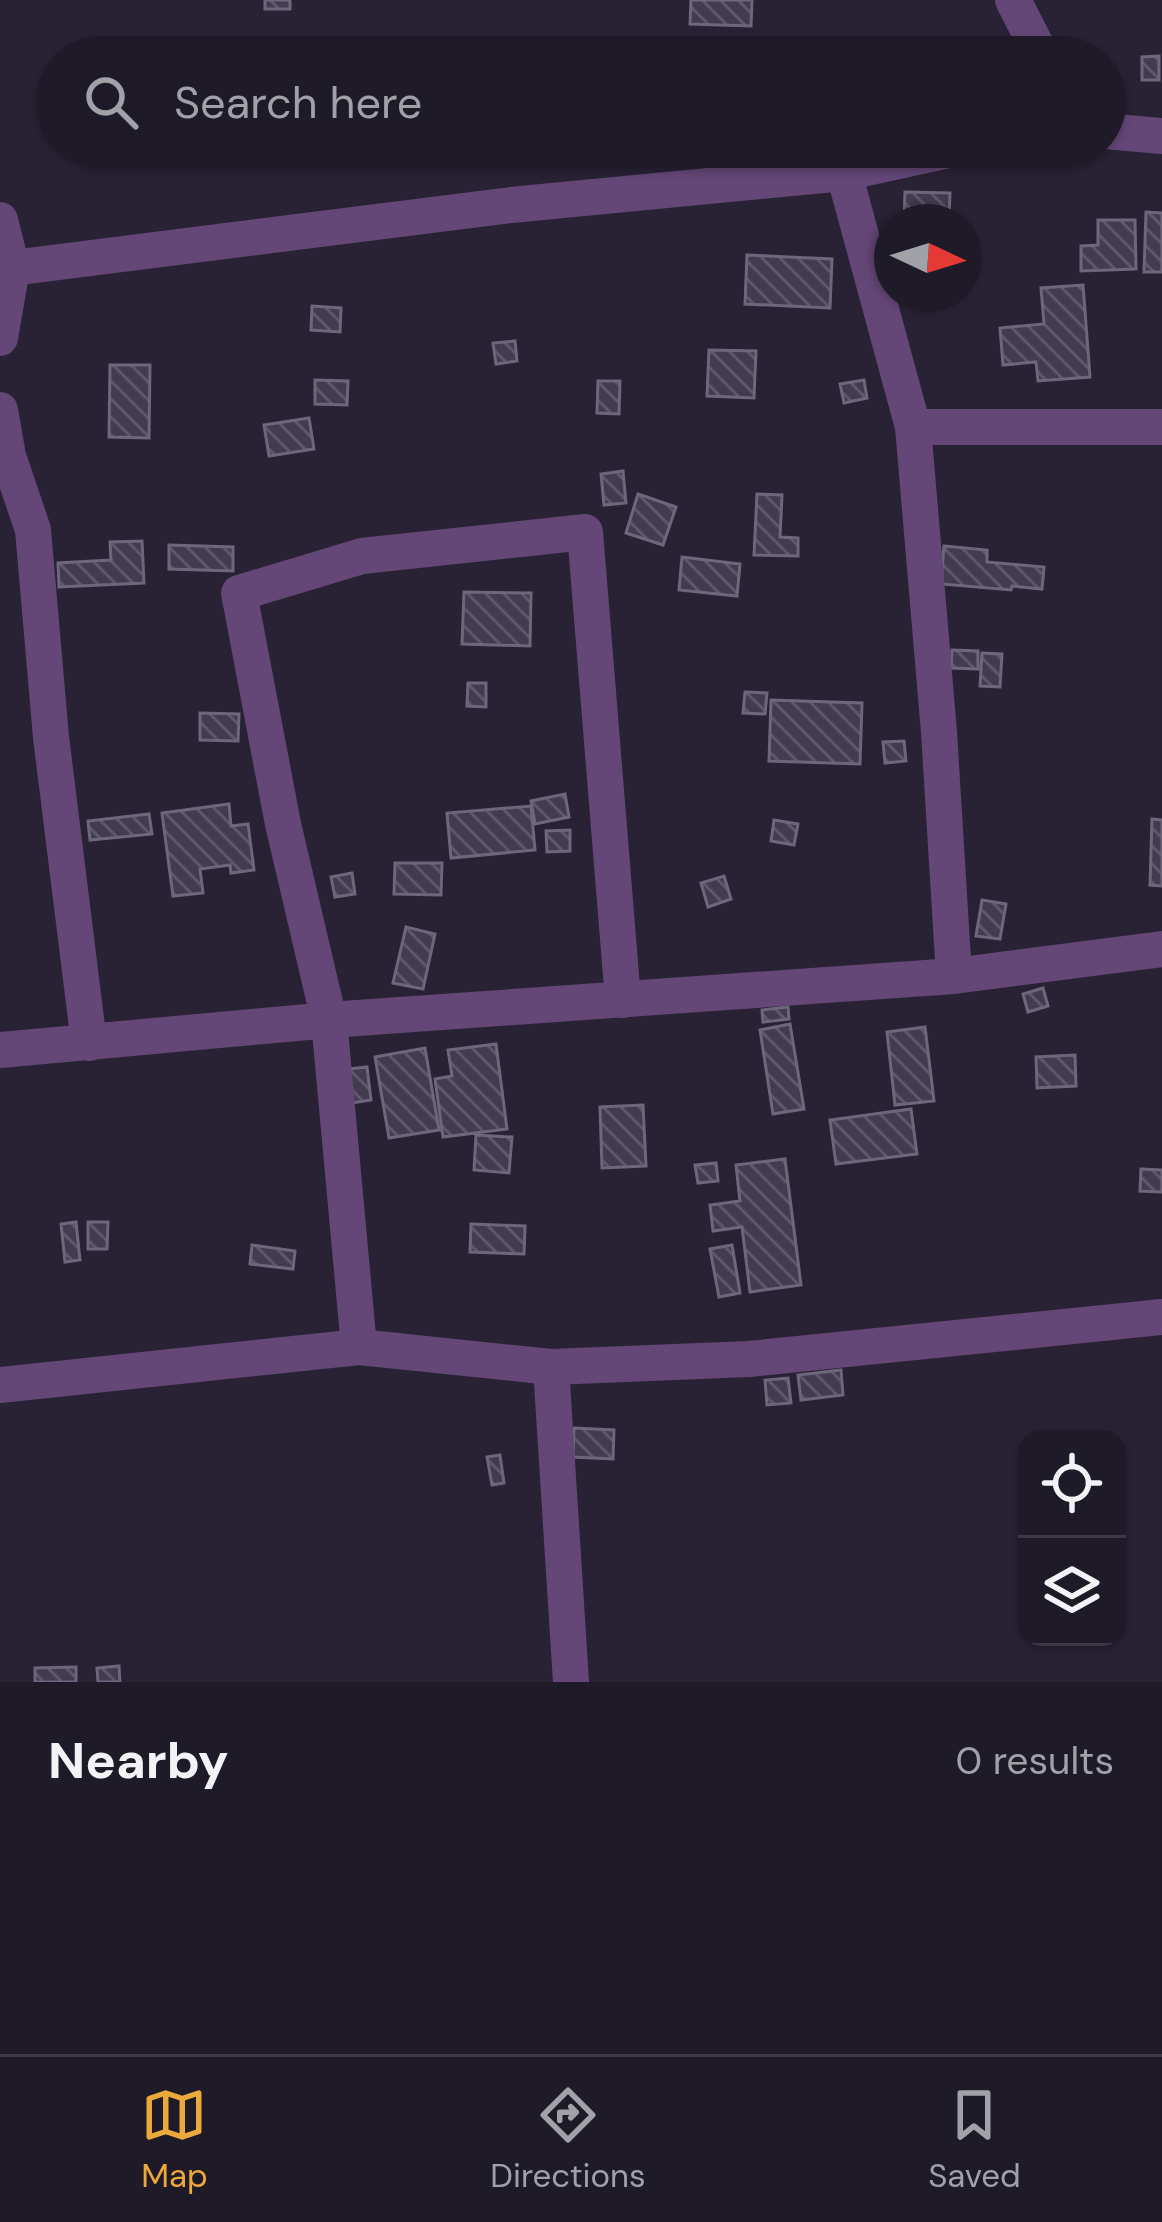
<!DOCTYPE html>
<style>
body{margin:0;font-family:"DM Sans",sans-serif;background:#272330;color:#f1f3f6}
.controls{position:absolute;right:36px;bottom:36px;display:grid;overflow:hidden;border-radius:24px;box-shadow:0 3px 9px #0004}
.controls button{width:108px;height:108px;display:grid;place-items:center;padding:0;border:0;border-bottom:3px solid #3c3845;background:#1f1a28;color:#f1f3f6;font:60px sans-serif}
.compass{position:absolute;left:874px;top:204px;width:108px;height:108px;border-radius:50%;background:#1f1a28;box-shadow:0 3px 9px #0004;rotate:94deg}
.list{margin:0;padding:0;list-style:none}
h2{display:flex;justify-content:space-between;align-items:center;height:156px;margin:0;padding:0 48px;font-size:51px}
h2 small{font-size:39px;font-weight:400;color:#a1a1a8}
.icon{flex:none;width:66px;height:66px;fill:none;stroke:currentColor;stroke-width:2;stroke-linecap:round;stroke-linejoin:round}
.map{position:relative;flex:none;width:1162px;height:1682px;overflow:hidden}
.search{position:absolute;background:#1f1a28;box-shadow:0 3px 9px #0004;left:36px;right:36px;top:36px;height:132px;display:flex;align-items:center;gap:30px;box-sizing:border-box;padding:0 42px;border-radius:66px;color:#a1a1a8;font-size:45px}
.sheet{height:372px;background:#1f1a28}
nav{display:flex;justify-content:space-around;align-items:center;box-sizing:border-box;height:168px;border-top:3px solid #3c3845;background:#1f1a28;font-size:33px;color:#a1a1a8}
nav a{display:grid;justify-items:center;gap:6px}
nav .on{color:#eca93b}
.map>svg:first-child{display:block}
</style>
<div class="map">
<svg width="1162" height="1682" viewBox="0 0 1162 1682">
<defs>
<pattern id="building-back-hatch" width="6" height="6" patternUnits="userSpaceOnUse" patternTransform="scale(3)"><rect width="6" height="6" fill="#433c50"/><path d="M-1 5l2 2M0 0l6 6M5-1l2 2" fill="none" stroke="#5e586a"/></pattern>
</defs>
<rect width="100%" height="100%" fill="#292235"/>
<path fill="url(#building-back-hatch)" stroke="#6d667d" stroke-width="3" d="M265,0H290V9H265Z
M691,0H752L751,26L690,24Z
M1159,56V80H1142V57Z
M905,192L950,193L949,221L904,220Z
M1146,212L1162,213V272H1144Z
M1098,220H1135L1136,269L1081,271V246L1098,245Z
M747,255L832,259L830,308L745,304Z
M1083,285L1090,377L1038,381L1036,362L1003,365L1000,328L1044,324L1041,288Z
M312,306L341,308L340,332L311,330Z
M515,341L517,361L496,364L493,343Z
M709,350L756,351L754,398L707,396Z
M110,365H150L149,438L109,437Z
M315,380L348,381L347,405L315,404Z
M864,380L867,398L844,403L840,384Z
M598,381H620L619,414L597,413Z
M309,418L314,449L269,456L264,425Z
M623,471L626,503L604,505L601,474Z
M638,494L676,507L663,545L626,533Z
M757,494L782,495L780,537L798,538V556L754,555Z
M142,541L144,583L59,587L58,563L111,560L110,542Z
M169,545L233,547V571L169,569Z
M944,546L987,550V562L1044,567L1042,589L1012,586L1011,590L941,584Z
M682,557L740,564L737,596L679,590Z
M464,592L531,593L530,646L462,644Z
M952,650L978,651V669L951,668Z
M982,653L1002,654L1000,687L980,686Z
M468,683H486V707L467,706Z
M745,692L767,693L765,714L743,713Z
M771,700L862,703L860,764L769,761Z
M200,713L239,714L238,741L200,740Z
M904,741L906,761L885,763L883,742Z
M565,794L569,817L535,824L531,801Z
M229,804L231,826L248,824L254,870L231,873L230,865L200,869L203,893L173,896L162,813Z
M531,806L535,850L451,858L447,813Z
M149,814L152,834L90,840L88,821Z
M1152,819L1162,820V886L1150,885Z
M774,820L798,824L794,845L771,841Z
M570,830V851L547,852L546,831Z
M395,863H442L441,895L394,894Z
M352,873L355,894L335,897L331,877Z
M724,876L731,899L708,907L701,883Z
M982,900L1006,904L1000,939L976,936Z
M406,927L435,934L423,989L393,983Z
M1043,988L1048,1006L1028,1012L1023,994Z
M788,1007L789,1019L763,1022L762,1010Z
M790,1024L804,1109L773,1114L760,1030Z
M925,1027L934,1101L895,1105L887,1032Z
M496,1044L507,1129L443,1137L435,1079L452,1076L448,1050Z
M425,1048L439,1130L389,1138L375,1057Z
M1075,1055L1076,1086L1037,1088L1036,1057Z
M367,1067L371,1100L351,1103L348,1069Z
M643,1105L646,1166L602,1168L600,1107Z
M911,1109L917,1154L836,1164L830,1120Z
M476,1135L512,1137L509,1173L474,1170Z
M785,1159L801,1285L750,1292L742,1227L713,1231L710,1205L740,1201L736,1165Z
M716,1163L718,1181L698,1183L695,1165Z
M1141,1169L1162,1170V1192L1140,1191Z
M76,1222L80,1260L65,1262L61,1224Z
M88,1222H108L107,1249H88Z
M471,1224L525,1226L524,1254L470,1252Z
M252,1245L295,1251L293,1269L250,1264Z
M732,1245L740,1293L719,1297L710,1249Z
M841,1370L843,1395L801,1400L798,1375Z
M788,1378L791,1403L767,1405L765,1380Z
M574,1428L614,1430L613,1459L573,1457Z
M500,1455L504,1483L492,1485L487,1457Z
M119,1666L120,1682H98L97,1668Z
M76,1667V1682H35V1668Z"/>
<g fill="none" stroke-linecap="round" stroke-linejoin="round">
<path stroke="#644777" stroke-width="36" d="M1013,0L1042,57
M1105,131L1162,136
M844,173L913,427L939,732L954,976
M0,220L12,268L0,338
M12,268L511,205L844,173L963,147
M0,410L8,456L33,530L51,737L89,1043
M913,427H1162
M0,1050L329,1020L954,976L1162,949
M551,1367L749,1359L1162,1317
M0,1385L359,1347
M571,1682L551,1367L359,1347L329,1020L283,824L239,593L362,556L585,532L623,1000"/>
</g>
</svg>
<div class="controls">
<button><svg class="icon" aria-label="locate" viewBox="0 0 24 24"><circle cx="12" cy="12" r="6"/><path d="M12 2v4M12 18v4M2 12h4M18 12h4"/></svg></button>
<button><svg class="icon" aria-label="layers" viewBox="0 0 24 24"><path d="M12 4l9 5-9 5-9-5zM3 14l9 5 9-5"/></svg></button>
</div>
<svg class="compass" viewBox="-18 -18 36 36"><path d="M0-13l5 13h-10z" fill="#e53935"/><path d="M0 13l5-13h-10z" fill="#a1a1a8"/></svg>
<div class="search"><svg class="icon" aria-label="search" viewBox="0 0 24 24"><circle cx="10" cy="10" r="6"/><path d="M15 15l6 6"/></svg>Search here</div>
</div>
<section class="sheet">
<h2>Nearby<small>0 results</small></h2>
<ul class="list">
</ul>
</section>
<nav>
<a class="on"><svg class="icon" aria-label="map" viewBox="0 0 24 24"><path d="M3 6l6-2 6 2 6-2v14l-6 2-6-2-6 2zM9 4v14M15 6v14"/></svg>Map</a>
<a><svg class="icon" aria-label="directions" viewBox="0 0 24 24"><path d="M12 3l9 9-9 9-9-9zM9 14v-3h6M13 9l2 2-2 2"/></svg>Directions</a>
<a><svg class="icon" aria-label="saved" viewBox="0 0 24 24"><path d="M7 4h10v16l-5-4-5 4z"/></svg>Saved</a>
</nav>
